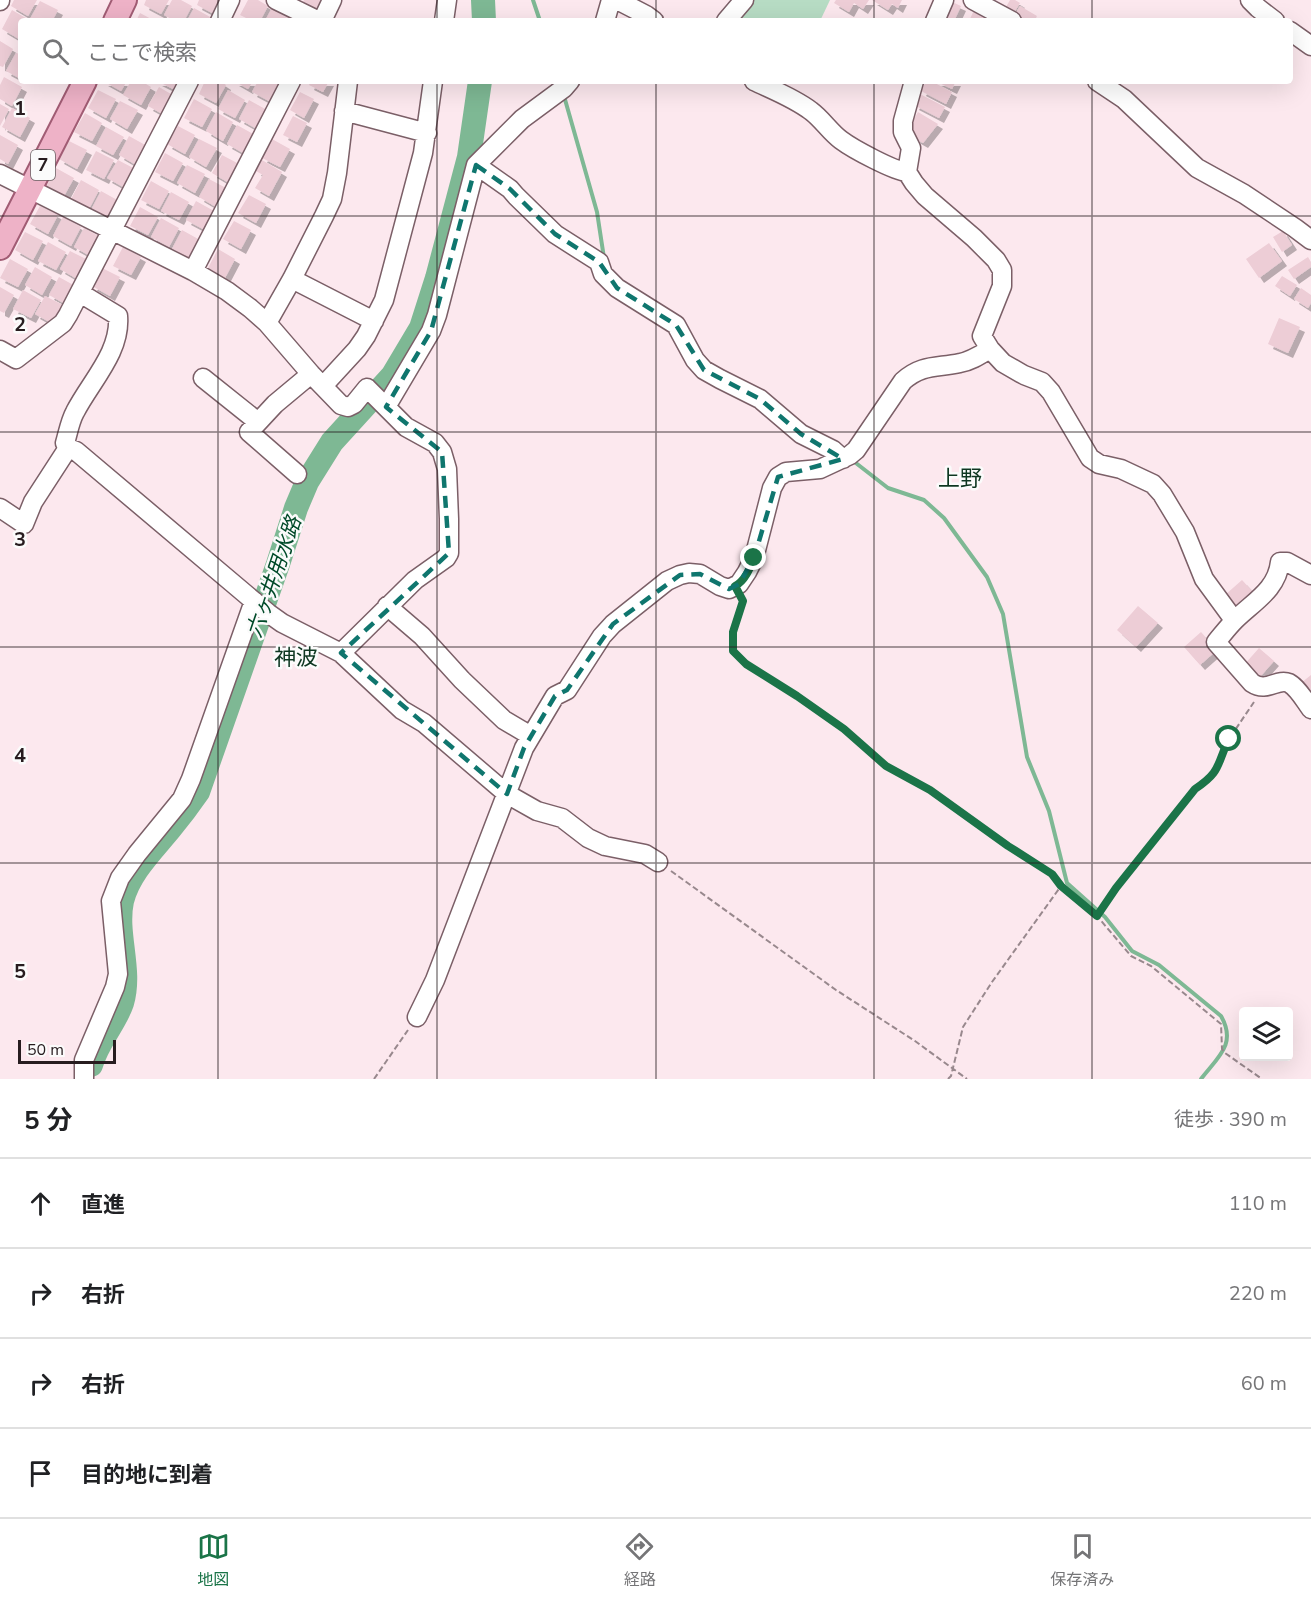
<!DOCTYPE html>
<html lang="ja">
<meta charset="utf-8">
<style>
body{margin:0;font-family:"Nunito Sans","Noto Sans JP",sans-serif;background:#f6f6f6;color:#202124}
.controls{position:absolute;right:18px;bottom:18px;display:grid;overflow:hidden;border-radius:6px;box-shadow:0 6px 24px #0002}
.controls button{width:54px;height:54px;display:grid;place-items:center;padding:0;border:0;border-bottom:2px solid #e0e0e0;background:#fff;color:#202124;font:30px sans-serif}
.scale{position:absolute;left:18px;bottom:15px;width:98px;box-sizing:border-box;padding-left:6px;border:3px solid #271c1f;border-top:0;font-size:16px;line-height:21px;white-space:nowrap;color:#271c1f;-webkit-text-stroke:4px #fbfbfb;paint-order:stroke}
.stop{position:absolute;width:18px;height:18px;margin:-14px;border:4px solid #1b7448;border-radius:50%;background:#fff}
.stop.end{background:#1b7448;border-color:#fff;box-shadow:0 2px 6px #0008}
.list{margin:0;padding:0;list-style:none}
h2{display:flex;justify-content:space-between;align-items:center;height:78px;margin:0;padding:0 24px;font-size:26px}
h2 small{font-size:20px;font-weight:400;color:#757577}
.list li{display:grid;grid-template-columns:39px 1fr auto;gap:18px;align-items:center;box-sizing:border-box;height:90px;padding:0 24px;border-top:2px solid #e0e0e0}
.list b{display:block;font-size:22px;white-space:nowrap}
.list em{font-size:20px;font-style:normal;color:#757577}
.icon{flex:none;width:33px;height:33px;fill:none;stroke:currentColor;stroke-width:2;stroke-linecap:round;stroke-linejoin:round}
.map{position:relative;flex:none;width:1311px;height:1079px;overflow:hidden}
.search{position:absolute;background:#fff;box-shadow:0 6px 24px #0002;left:18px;right:18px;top:18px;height:66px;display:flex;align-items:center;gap:15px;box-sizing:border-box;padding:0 21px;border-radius:6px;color:#757577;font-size:22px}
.sheet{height:438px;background:#fff}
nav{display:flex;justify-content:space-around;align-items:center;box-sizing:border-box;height:84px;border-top:2px solid #e0e0e0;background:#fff;font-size:16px;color:#757577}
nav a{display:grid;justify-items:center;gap:3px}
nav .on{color:#1b7448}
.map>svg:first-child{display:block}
</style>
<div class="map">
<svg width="1311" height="1079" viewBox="0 0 1311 1079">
<defs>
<filter id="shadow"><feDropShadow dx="5" dy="5" stdDeviation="0" flood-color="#0004"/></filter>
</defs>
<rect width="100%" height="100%" fill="#fce8ee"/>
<path fill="#b7dcc4" d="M753,0H830L820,21H742L738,19Z"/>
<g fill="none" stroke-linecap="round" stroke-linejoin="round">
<path stroke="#7eb894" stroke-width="4" d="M533,0L540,21
M564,96L597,212L604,258
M852,460L888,488L924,500L944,518L987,577L1003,614L1027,757L1049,811L1067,883L1105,917L1132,951L1159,965L1221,1016C1237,1044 1218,1057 1201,1079"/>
<path stroke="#7eb894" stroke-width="24" d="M483,0L484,21
M91,1065C97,1042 115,1024 122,1003C132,970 115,934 122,901C129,873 152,851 170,829C180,817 189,805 198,792L278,564L296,508L307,482L332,442L393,375L421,328L437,278L469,157L480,81"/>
</g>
<path fill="#edcdd6" filter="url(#shadow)" d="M14,0H37L28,16L11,6Z
M146,0H169L161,14L144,5Z
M172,0H181L192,6L184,21H175L164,15Z
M199,0H222L214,14L197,5Z
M248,0H258L268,6L260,21H252L240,15Z
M304,0H323L318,10L303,2Z
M836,0H869L863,9L854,3L849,12L834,3Z
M872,0H902L898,8L892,4L888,10Z
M1010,0H1015L1020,3L1014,13L1006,7Z
M40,1L58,10L52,21H34L30,19Z
M950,1L961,6L954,21H945L942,20Z
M976,6L993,14L990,21H969Z
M1020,6L1037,16L1034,21H1016L1012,19Z
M194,8L212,18L210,21H187Z
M272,8L290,18L288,21H265Z
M12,10L31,21H21V36L19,39L2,29Z
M140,13L155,21H136Z
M0,41L13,49L3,67L0,66Z
M16,53L21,55V79L6,71Z
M4,77L22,87L12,106L0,99V85Z
M103,81H127L121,91Z
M131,81H141L151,87L141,105L123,95Z
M157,81H182L177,91Z
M205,81H220L226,85L216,103L199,94Z
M234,81H253L248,89Z
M258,81H276L280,83L269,101L252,92Z
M311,81H329L323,92L309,85Z
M926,81H931L952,92L946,104L921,91Z
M935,81H956L952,89Z
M159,87L176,97L166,116L148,106Z
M98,90L116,99L106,118L88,108Z
M228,90L245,100L235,118L218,109Z
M300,92L314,99L304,118L290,110Z
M920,94L945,107L939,118L914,105Z
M194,99L212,109L202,127L184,118Z
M249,100L267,110L257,129L239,119Z
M120,101L138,110L127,129L110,119Z
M0,104L9,109L0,126Z
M12,108L30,118L20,137L2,127Z
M216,112L233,122L223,141L206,131Z
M918,112L938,124L923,143L916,139L910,126Z
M85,113L102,123L92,141L74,132Z
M293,116L307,123L297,142L283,135Z
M237,125L255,135L245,154L227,144Z
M178,126L195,135L185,154L167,144Z
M106,127L124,137L113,155L96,146Z
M0,135L18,145L8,164L0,159Z
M129,136L147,146L136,165L119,155Z
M199,139L217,148L206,167L189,157Z
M272,139L290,149L280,167L262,158Z
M69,141L87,150L77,169L59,159Z
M96,151L114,160L104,179L86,170Z
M165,153L183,163L173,181L155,172Z
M222,155L239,164L229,183L212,173Z
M118,160L135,169L125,188L107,178Z
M262,160L282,172L269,196L255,188L263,175L256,171Z
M187,165L205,174L195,193L177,183Z
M56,168L74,178L64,196L46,187Z
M209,179L226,188L216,207L199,197Z
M81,180L99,190L89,209L71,199Z
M151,181L169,191L159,209L141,200Z
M101,191L119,201L109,219L91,210Z
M171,192L189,202L179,220L161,211Z
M249,195L266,204L256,223L238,213Z
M196,201L214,211L203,229L186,220Z
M40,206L58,215L48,234L30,224Z
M140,207L158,217L148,235L130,226Z
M63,217L81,227L71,246L53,236Z
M161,218L179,228L169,247L151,237Z
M234,221L251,230L241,249L223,239Z
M84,228L102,238L92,257L74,247Z
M182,230L200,240L190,258L172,249Z
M1283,231L1292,245L1282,252L1273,237Z
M25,232L43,241L33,260L15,250Z
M48,242L66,252L56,270L38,261Z
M1269,243L1282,261L1259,278L1246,259Z
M123,247L141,257L131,275L113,266Z
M218,249L235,259L225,278L208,268Z
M70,251L88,260L77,279L60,269Z
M1308,257L1311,262V267L1294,279L1288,270Z
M10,259L28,269L18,287L0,278Z
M35,267L52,277L42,295L25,285Z
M102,268L120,277L110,296L92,286Z
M1282,276L1297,285L1290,296L1275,286Z
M59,277L77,287L67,305L49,295Z
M0,287L14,295L4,313L0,311Z
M1301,288L1311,295V303L1308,308L1294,299Z
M23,290L41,300L31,318L13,309Z
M45,296L63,305L53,324L35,314Z
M1279,318L1300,327L1288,353L1268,344Z
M1242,580L1255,594L1238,609L1225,595Z
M1138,606L1158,623L1136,647L1117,630Z
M1201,632L1217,650L1200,665L1184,647Z
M1259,648L1274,661L1259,678L1244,665Z
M1311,675V696L1301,683Z"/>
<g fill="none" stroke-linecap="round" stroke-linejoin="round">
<defs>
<path id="minor" d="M276,0L319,21
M617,0L646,15L654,21
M973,0L1012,21
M1250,0L1258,8L1275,21
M0,1V0
M220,21L230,0
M322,21L332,0
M444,21L447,0
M605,21L611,0
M726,21L744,0
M935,21L944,0
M1290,31L1311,46
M754,81C773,90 794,98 811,111C822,119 830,132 841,140C853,149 894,171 907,172
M914,81L903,121V132L911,148L907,172L914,183L925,196L974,238L996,260L1002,270V286L982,336L990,349L1003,363L1024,375L1042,382L1051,392L1090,458L1099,464L1121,469L1153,484L1162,494L1185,532L1204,579L1234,620
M1097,81L1124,99L1197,168L1244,194L1295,228L1311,240
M344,111L427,133
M476,165L510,189L516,196L555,234L599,262L603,274L617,288L676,325L695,360L704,370L720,379L760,399L801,434L833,450L843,459
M0,174L193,271L227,291L250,308L267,323L311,374L341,405L348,407L354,404L367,388L406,427L435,443L442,452L447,469L449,519V553L446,558L415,580L341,653
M193,271L291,81
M292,279L374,321
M267,323L292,279L324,216L332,199L337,173L348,81
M0,350L16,359L63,323L68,315L189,81
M203,378L258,422
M323,386L357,349L366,336L384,300L423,153L433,81
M386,407L431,331L437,315L476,165L522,119L564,88L570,81
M68,448L65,443C68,433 70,421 75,412C91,381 121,352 118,316L80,293
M297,474L249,432L275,404L311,374
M0,508L24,524L33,502L68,448L76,451L268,613L282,623L341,653L402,710L424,723L507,794L537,811L562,818L588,838L605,846L645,854L658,862
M1311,575L1287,562H1280C1277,590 1253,602 1235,620C1228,627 1222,635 1216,642L1252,683C1267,693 1277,678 1289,683C1298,688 1305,701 1311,709
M387,606L422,636L462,680L504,720L531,736
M417,1017L435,980L524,748L555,696L567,690L602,636L613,624L667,581L680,575L689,573L700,574L720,586L729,589L739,584L747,572L754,558L772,488L778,477L786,472L820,469L850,455L856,450L903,381C922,364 937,368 960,363C971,361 980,355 990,349
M84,1079V1060L115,987L118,974L111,901L120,878L137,854L182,799L191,779L254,601"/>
<path id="major" d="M115,21L125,0
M0,248L85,81"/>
</defs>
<use href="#minor" stroke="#7b5f67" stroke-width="21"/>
<use href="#major" stroke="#a15c74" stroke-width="26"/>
<path stroke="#98888d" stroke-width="2" stroke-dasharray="6 3" stroke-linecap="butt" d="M742,599L743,601L733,632V651L746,664L797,696L844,729L887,766L930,790L1008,846L1052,874L1061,886L1097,916L1131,956L1151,966L1221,1024L1222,1049L1225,1053L1262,1079
M671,871L836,990L915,1041L967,1079
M1097,915L1116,888L1195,789L1209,779L1216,771L1229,739L1254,702
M374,1079L408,1030
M948,1079L951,1076L963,1027L992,982L1061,886"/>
<use href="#minor" stroke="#fff" stroke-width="18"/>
<use href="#major" stroke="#eeb2c7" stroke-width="22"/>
</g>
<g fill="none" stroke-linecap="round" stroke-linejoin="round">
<path stroke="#1b7448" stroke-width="8" d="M754,558C750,568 745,581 735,586L743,601L733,632V651L746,664L797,696L844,729L886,766L930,790L1008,846L1052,874L1061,886L1097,916L1116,888L1195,789C1222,771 1216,765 1229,739"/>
</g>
<path fill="none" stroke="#0f766e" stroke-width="4.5" stroke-dasharray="12 8" stroke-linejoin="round" d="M476,165L510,189L555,234L599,262L617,288L676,325L704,370L760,399L801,434L843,459L778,477L754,558L739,584L729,589L700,574L680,575L613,624L567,690L555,696L524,748L507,794L341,653L449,553L442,452L386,407L431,331Z"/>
<path fill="none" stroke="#271c1f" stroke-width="1.5" stroke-opacity="0.55" d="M218,0V21M437,0V21M656,0V21M874,0V21M1092,0V21M218,81V1079M437,81V1079M656,81V1079M874,81V1079M1092,81V1079M0,216H1311M0,432H1311M0,647H1311M0,863H1311"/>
<g text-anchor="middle" stroke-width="5" stroke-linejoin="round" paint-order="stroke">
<rect fill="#fbfbfb" stroke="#675f61" stroke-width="1.5" x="31" y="150" width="24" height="30" rx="4.5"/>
<g font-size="18" font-weight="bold" fill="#271c1f">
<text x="43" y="171">7</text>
</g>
<g font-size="21" font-style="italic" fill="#004a29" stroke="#fbfbfb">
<text transform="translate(274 577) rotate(-71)" y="7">六ヶ井用水路</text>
</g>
<g font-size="22" fill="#0e3721" stroke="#fbfbfb">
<text x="960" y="486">上野</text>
<text x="296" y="665">神波</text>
</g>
</g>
<g font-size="20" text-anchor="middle" font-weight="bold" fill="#271c1f" stroke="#fbfbfb" stroke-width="5" stroke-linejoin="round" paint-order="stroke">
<text x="20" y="115">1</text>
<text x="20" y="331">2</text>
<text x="20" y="546">3</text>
<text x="20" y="762">4</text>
<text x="20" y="978">5</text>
</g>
</svg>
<div class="controls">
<button><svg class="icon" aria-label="layers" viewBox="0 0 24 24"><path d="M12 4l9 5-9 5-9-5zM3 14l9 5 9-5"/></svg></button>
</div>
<div class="scale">50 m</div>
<div class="stop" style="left:1229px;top:739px"></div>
<div class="stop end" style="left:754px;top:558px"></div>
<div class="search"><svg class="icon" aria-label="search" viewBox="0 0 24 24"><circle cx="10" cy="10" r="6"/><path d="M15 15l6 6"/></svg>ここで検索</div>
</div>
<section class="sheet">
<h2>5 分<small>徒歩 · 390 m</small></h2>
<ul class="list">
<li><svg class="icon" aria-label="ahead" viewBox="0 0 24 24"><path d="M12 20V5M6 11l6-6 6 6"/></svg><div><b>直進</b></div><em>110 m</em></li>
<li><svg class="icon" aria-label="right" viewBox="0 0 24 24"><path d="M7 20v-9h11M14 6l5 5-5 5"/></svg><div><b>右折</b></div><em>220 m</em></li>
<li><svg class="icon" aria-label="right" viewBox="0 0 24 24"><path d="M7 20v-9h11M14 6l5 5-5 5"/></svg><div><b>右折</b></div><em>60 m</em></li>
<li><svg class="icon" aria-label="arrive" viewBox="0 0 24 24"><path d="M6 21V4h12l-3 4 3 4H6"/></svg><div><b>目的地に到着</b></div></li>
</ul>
</section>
<nav>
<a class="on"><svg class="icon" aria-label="map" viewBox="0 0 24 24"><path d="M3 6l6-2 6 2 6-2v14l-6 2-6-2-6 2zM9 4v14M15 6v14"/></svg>地図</a>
<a><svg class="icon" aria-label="directions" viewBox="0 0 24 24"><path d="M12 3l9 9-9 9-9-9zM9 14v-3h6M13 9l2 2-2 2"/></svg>経路</a>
<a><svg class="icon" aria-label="saved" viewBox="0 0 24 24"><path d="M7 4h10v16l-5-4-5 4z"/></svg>保存済み</a>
</nav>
